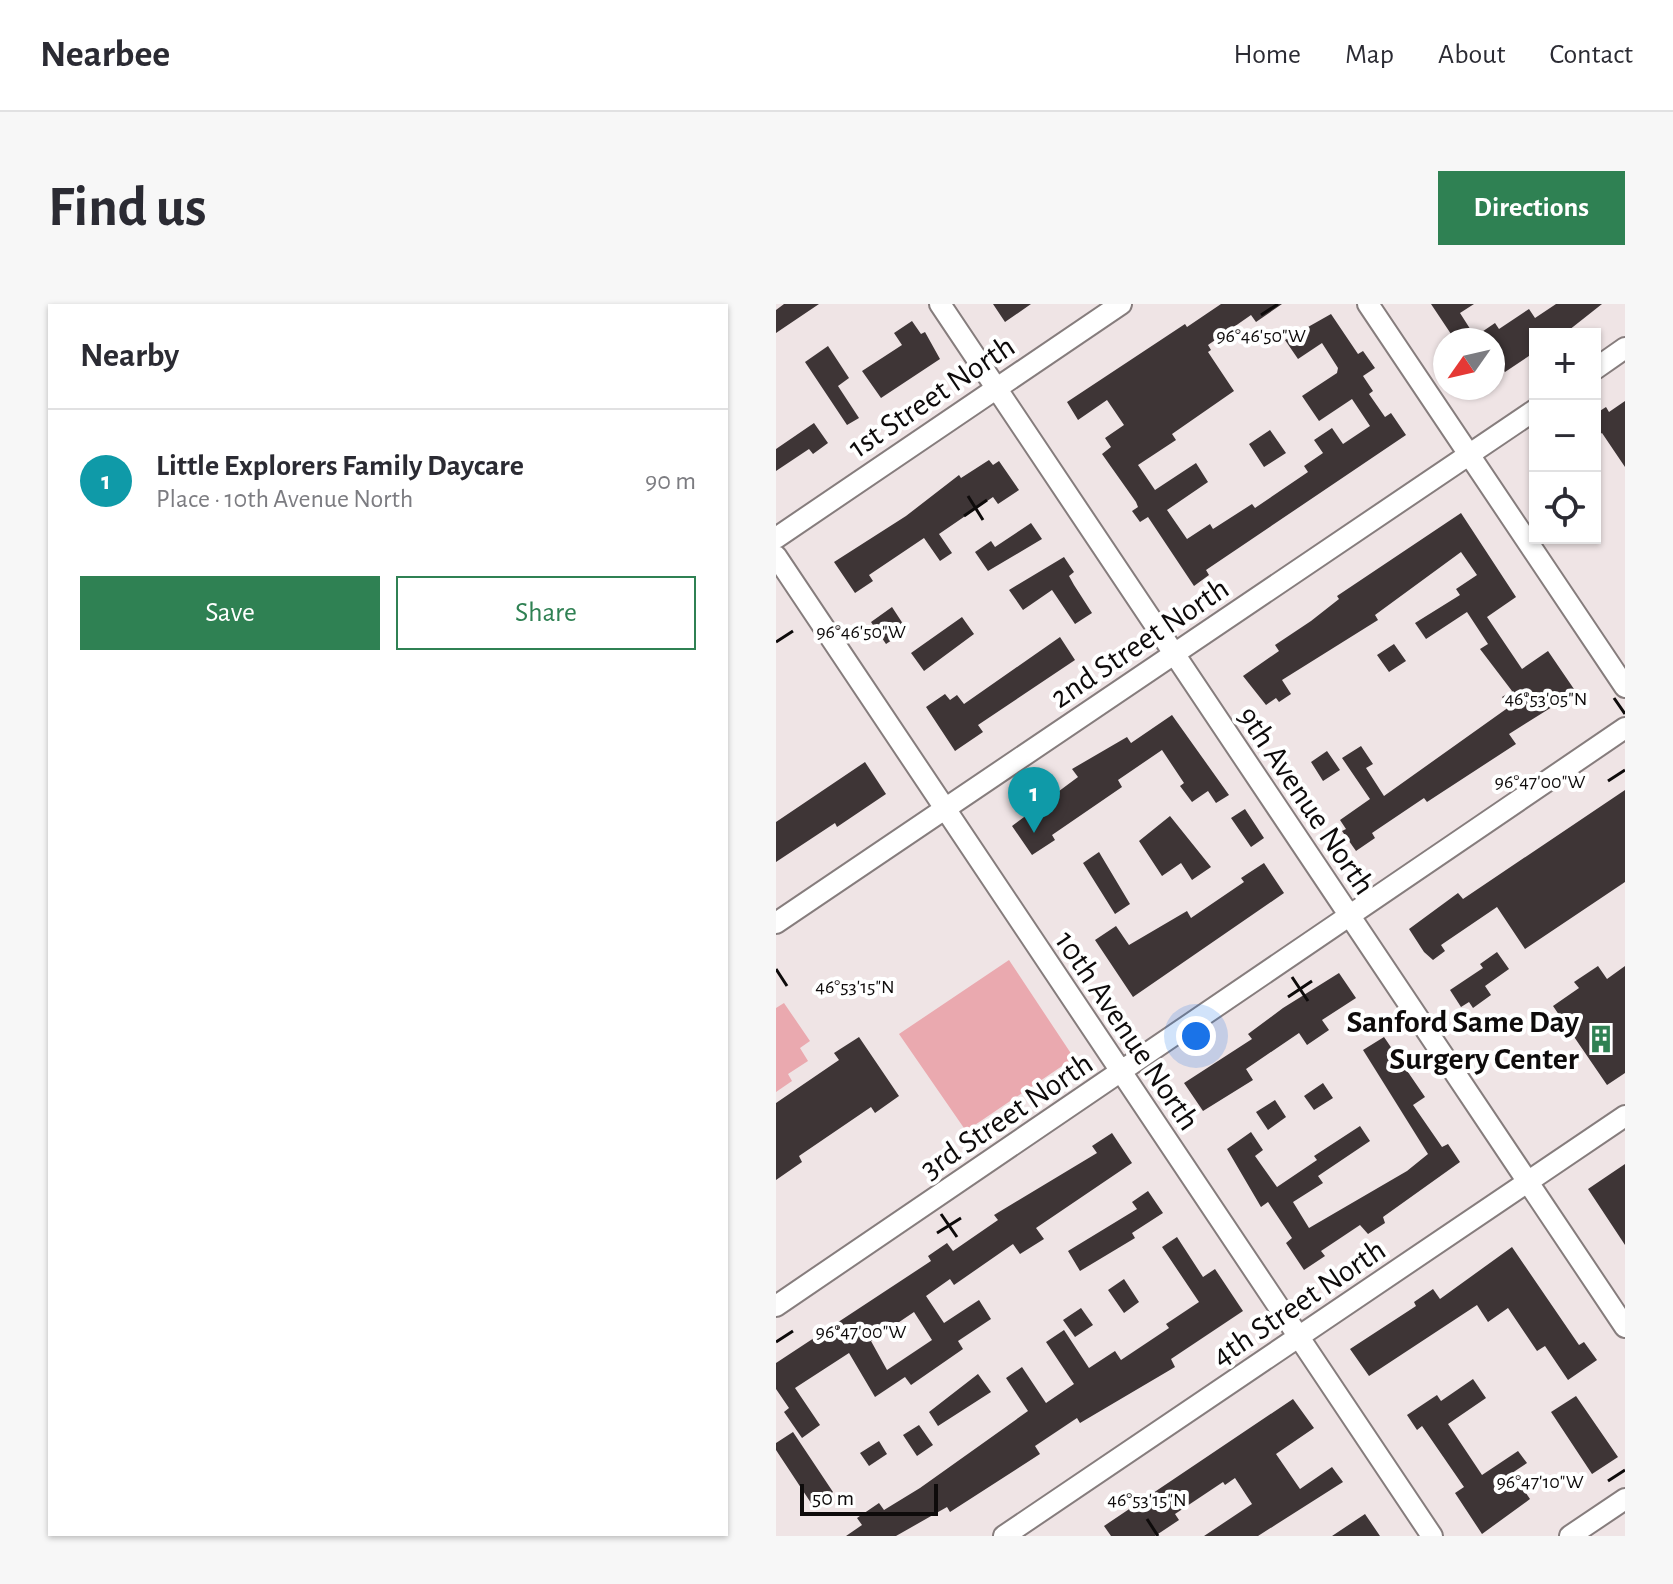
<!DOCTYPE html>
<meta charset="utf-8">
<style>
body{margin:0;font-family:"Alegreya Sans",sans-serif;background:#f7f7f7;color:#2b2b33}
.controls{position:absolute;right:24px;top:24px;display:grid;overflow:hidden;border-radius:0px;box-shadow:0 2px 6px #0004}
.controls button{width:72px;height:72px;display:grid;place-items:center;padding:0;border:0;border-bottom:2px solid #e1e1e2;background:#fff;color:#2b2b33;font:40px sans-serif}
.compass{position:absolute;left:657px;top:24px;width:72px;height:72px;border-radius:50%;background:#fff;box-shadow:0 2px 6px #0004;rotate:236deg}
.scale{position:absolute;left:24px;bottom:20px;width:138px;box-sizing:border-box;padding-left:8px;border:4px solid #0e0b0b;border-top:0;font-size:22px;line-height:28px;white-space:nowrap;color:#0e0b0b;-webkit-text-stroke:6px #fff;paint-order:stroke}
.you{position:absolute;left:420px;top:732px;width:28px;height:28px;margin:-20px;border:6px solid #fff;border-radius:50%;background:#1a73e8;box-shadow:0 0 0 12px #1a73e833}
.badge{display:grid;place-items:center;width:52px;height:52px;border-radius:50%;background:#2f8153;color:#fff;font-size:26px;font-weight:700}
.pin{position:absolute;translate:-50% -66px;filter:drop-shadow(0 2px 4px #0008)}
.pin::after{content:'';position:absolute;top:42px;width:28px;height:24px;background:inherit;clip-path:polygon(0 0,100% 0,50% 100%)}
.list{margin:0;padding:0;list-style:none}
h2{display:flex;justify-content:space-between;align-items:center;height:104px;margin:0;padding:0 32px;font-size:34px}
h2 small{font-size:26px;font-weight:400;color:#7c7c81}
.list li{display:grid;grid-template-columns:52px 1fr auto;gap:24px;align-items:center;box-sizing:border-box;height:144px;padding:0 32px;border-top:2px solid #e1e1e2}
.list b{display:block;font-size:30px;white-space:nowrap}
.list p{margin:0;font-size:26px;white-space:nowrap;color:#7c7c81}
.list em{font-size:26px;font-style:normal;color:#7c7c81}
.actions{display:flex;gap:16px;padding:24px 32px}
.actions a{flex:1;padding:18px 0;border:2px solid #2f8153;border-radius:0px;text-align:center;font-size:28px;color:#2f8153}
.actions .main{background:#2f8153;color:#fff}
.icon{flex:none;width:44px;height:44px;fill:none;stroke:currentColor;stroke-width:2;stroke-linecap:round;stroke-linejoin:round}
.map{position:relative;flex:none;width:849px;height:1232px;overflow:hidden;border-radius:0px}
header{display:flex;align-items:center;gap:48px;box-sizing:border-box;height:112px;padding:0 40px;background:#fff;border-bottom:2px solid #e1e1e2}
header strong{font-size:38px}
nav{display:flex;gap:44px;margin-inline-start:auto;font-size:28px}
.intro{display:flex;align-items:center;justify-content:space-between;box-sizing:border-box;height:192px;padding:0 48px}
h1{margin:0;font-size:56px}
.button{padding:20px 36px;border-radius:0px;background:#2f8153;color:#fff;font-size:28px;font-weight:700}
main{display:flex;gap:48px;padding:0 48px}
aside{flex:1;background:#fff;border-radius:0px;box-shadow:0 2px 6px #0004}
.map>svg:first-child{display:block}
</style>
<header>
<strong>Nearbee</strong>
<nav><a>Home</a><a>Map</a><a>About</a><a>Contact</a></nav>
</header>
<div class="intro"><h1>Find us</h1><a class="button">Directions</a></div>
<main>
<aside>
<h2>Nearby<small></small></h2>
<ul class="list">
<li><span class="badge" style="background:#0f9aa8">1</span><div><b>Little Explorers Family Daycare</b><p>Place · 10th Avenue North</p></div><em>90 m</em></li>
</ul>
<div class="actions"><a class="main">Save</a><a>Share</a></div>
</aside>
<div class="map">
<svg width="849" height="1232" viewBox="0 0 849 1232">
<rect width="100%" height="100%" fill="#efe4e5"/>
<path fill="#eaa9af" d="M233,656L298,754L190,827L123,730Z
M8,699L34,737L24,744L32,757L12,770L16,777L0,788V704Z"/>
<path fill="#3e3536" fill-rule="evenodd" d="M8,0H43L0,29V6Z
M217,0H255L229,18Z
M445,0H506L480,18L475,11L432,41L435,46L432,48L458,87L396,130L400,136L362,161L379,186L420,159L432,178L391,206L411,235L434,220L437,225L476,200L479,204L532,168L528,162L547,149L538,136L556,124L567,140L594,122L576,95L543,117L526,92L561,69L562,64L546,39L522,55L509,36L555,10L582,50L587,47L599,64L587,72L597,87L593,90L609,113L615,109L630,131L430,266L433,271L418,282L372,213L364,218L356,207L362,203L360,198L326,150L335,143L329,134L348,121L331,96L302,116L291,98L409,20L411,23Z
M655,0H698L684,9L698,31L691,36H679Z
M780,0H826L788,30H759V48L729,68L717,53V36H694L719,19L723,25L753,5L759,14Z
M136,17L145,30L149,28L164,55L105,94L86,67L126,41L118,29Z
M52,42L73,74L62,82L83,114L71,121L29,58Z
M849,97V163L826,129L819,133V110L830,103L833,108Z
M38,119L52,139L37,150L33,145L0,167V145Z
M494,126L510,149L488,163L473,140Z
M213,156L217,161L223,157L243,186L222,200L217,193L163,230L176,249L164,257L148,234L93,271L97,277L79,289L58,258L130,212L183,171L185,174Z
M685,209L740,293L711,313L746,365L772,347L800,388L733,430L740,440L651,498L648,494L596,529L599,534L580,547L566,527L570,525L564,516L594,495L566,454L585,442L597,460L590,464L608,492L733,403L726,393L736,387L704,345L712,340L691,308L650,335L639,319L684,291L680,285L701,271L685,248L599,311L602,316L506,376L515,390L503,398L500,394L490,401L467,372L503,347L499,341L535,317L563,295L561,292Z
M255,219L266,235L212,267L199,248L215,237L219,243Z
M288,253L298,268L293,272L298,281L316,309L299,320L276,286L247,306L233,286Z
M116,303L131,326L110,340L95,318Z
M186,313L198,330L148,367L135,349Z
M284,333L299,356L202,421L207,428L179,447L150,403L169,390L174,396L181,391L188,400Z
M618,340L630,357L613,368L601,351Z
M396,411L453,491L440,499L432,487L416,498L404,482L408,479L386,446L342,476L346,483L276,531L279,536L256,551L236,522L302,473L296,465L351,433L355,439Z
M551,447L564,466L547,477L535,458Z
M89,458L110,490L61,523L59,519L0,558V518Z
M849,486V578L749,645L721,603L665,641L669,647L657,656L648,648L633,625L682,589L687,595Z
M469,505L488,534L475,543L455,514Z
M394,512L435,563L416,576L405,559L386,572L363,537Z
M323,548L354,600L339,610L307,559Z
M488,559L508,589L357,693L319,636L340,622L353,641L411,607L415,614L468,578L465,574Z
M721,648L733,665L709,682L715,691L697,704L693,698L685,703L674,686L707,664L704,660Z
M822,662L831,675L849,662V769L831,781L777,702L803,684L798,678Z
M563,669L580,694L546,716L553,726L531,741L523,729L470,765L477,776L427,807L408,779L476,735L472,730L507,704Z
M83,733L123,792L99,809L95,803L23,852L26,858L0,876V799L63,756L58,749Z
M608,733L649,793L637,801L666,843L672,840L684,858L607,913L609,919L592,930L584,921L545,947L549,952L528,966L510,939L516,934L492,898L485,903L451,845L475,828L487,846L479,852L501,883L541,856L538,852L584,822L594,837L542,872L547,879L517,898L533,924L631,867L652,850L587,746Z
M547,779L557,794L538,806L528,792Z
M499,796L510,813L492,826L480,808Z
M336,829L356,859L260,924L268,935L244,950L237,940L178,981L174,975L150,992L168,1019L203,996L215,1015L182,1037L187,1045L135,1081L129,1073L99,1093L73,1049L19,1084L44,1121L26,1134L8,1108L13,1104L0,1085V1059L155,957L152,952L171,939L177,947L222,916L218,911L321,849L316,842ZM138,1008L156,1036L111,1066L95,1037Z
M849,860V941L812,885Z
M372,887L387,909L356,929L359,934L304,967L292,947L361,905L356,898Z
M401,933L427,973L439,965L467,1007L395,1055L399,1063L304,1119L301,1114L259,1142L264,1150L174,1208L171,1203L120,1232H70L86,1221L81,1214L103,1199L108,1206L144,1184L252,1107L230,1074L246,1063L270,1099L298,1080L270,1038L288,1026L313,1064L339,1047L345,1056L393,1024L390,1020L423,998L386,943Z
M736,943L803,1041L808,1038L821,1056L792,1076L769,1042L761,1047L732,1004L712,1018L701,1001L593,1072L574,1045L640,1002L638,998L657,985L664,995Z
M348,975L363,998L348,1009L332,986Z
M305,1004L317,1021L299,1033L287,1016Z
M202,1070L215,1088L162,1122L153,1108Z
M697,1075L710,1094L672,1120L706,1171L742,1147L751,1159L736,1169L754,1195L706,1230L679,1189L688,1183L646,1122L641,1126L631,1111L661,1091L665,1097Z
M800,1092L842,1153L816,1170L775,1108Z
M517,1095L538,1124L500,1150L524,1185L556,1163L567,1178L482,1232H428L476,1200L459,1174L449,1181L447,1178L399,1210L403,1216L379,1232H335L328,1222Z
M143,1121L157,1141L141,1152L127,1131Z
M17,1128L57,1188L37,1202L0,1146V1139Z
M103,1137L111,1150L93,1162L84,1149Z
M589,1210L604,1232H556Z"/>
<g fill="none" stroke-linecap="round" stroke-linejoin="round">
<defs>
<path id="minor" d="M164,0L849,1023
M592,0L849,383
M819,65L849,44
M0,234L345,0
M0,252L656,1232
M0,619L759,106
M0,1002L849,424
M228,1232L849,812
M794,1232L849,1195"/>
</defs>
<use href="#minor" stroke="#867d7d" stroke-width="24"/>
<use href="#minor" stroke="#fff" stroke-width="20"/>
</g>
<path fill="none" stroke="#0e0b0b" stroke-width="3" d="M485,11L502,0M192,192L207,216M188,212L211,196M0,338L17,327M838,394L849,410M832,477L849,466M0,665L11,682M516,673L532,697M512,693L536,677M165,910L181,933M161,929L185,914M0,1038L17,1027M832,1177L849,1166M371,1215L382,1232"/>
<defs>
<symbol id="building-bare" viewBox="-9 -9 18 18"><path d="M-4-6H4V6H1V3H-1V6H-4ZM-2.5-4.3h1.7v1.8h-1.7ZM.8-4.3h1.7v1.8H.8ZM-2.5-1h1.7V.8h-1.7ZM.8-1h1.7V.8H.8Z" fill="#2f8153" stroke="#fff" stroke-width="2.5" paint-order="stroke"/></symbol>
</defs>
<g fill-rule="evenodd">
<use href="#building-bare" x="805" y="715" width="40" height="40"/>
</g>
<g text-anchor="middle" stroke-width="8" stroke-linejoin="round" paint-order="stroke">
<g font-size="32" fill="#0e0b0b" stroke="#fff">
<text transform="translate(155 92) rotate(-34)" y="11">1st Street North</text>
<text transform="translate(363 338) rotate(-34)" y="11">2nd Street North</text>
<text transform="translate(531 496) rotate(56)" y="11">9th Avenue North</text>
<text transform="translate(352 726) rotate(56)" y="11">10th Avenue North</text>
<text transform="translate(230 811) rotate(-34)" y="11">3rd Street North</text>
<text transform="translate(522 998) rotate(-34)" y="11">4th Street North</text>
</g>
<g font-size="32" font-weight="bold" fill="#0e0b0b" stroke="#fff" text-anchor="end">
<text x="803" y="728">Sanford Same Day<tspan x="803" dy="37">Surgery Center</tspan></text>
</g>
</g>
<g font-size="20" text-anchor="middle" fill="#0e0b0b" stroke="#fff" stroke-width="8" stroke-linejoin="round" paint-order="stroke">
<text x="485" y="38">96°46'50"W</text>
<text x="85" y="334">96°46'50"W</text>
<text x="770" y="401">46°53'05"N</text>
<text x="764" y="484">96°47'00"W</text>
<text x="79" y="689">46°53'15"N</text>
<text x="85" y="1034">96°47'00"W</text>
<text x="764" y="1184">96°47'10"W</text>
<text x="371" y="1202">46°53'15"N</text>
</g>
</svg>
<div class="controls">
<button>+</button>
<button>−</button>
<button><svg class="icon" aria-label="locate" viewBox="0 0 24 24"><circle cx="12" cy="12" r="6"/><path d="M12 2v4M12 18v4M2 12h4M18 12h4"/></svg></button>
</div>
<svg class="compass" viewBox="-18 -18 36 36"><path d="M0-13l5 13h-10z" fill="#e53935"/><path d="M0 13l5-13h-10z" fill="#7c7c81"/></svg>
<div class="scale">50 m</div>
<div class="you"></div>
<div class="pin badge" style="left:258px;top:529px;background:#0f9aa8">1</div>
</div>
</main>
